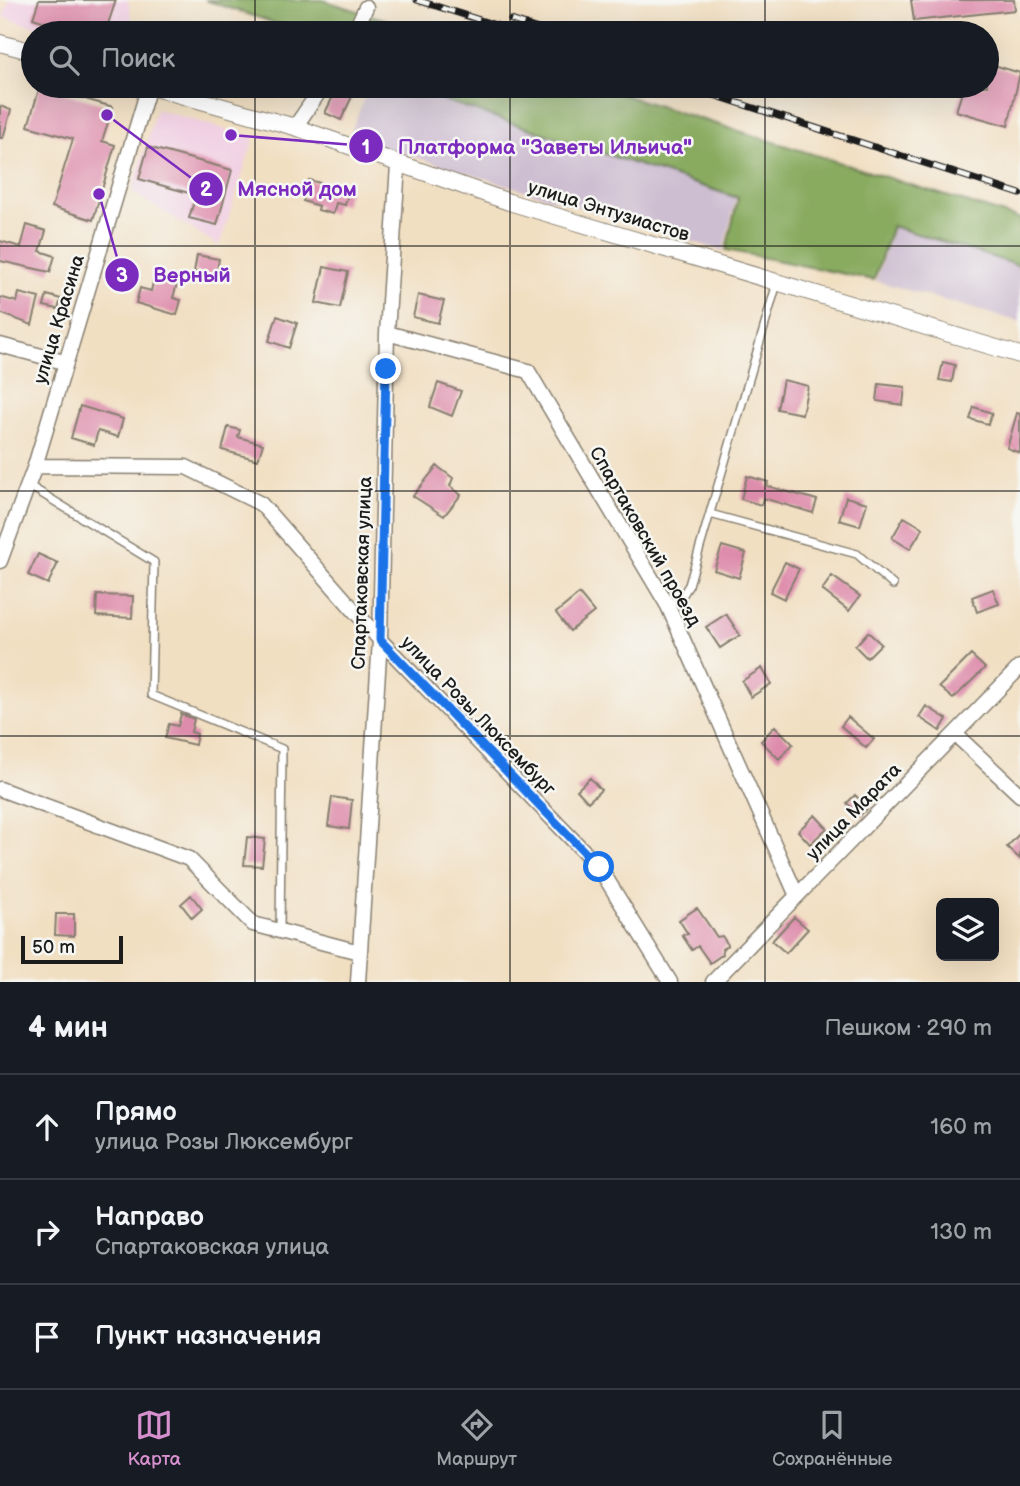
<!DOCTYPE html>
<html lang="ru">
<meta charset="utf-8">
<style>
body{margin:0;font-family:"Balsamiq Sans",sans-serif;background:#242831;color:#f1f3f6}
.controls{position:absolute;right:21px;bottom:21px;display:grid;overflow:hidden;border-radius:10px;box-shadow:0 7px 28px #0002}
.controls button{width:63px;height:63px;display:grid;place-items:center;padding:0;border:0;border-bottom:2px solid #363941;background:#171b24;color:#f1f3f6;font:35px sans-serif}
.scale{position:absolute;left:21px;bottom:18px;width:102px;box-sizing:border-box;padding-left:7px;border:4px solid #1c1c1c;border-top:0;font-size:19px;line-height:24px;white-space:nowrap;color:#1c1c1c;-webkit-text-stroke:5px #f6f6f2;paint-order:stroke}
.stop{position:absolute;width:21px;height:21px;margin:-16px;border:5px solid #1a73e8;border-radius:50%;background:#fff}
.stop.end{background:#1a73e8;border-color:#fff;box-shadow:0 2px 7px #0008}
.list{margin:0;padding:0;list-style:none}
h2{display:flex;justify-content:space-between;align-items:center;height:91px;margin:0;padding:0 28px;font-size:30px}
h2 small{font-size:23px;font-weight:400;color:#9ea1a6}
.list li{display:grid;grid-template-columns:46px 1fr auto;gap:21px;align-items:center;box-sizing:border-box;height:105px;padding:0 28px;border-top:2px solid #363941}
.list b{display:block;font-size:26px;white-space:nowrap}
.list p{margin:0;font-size:23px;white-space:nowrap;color:#9ea1a6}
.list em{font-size:23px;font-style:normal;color:#9ea1a6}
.icon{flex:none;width:38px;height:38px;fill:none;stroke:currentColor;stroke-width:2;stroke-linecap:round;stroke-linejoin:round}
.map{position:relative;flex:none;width:1020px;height:982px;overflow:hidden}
.search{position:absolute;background:#171b24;box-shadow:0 7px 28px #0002;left:21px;right:21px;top:21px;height:77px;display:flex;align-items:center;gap:18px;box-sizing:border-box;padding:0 24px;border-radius:38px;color:#9ea1a6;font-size:26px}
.sheet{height:406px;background:#171b24}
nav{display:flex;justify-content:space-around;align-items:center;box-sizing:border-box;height:98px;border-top:2px solid #363941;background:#171b24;font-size:19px;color:#9ea1a6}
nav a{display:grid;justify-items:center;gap:4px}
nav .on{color:#d690ce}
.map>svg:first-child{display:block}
</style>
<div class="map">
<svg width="1020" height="982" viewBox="0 0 1020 982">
<rect width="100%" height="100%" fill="#f6f6f2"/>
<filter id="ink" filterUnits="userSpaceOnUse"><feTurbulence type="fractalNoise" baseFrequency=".0143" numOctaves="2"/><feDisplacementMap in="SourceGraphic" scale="14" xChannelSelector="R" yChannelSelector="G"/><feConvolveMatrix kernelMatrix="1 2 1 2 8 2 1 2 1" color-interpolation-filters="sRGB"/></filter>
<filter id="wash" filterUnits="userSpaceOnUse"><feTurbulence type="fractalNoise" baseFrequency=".00686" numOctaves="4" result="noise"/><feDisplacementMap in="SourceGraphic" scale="28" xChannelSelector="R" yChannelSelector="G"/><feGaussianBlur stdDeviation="1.57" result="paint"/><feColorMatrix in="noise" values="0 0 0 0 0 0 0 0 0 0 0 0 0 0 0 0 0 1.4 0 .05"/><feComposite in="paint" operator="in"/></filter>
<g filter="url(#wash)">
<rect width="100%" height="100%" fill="#f1dfc2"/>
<path fill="#f1d0e3" d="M9,0H128L135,33H55L3,17Z
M156,109L254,138L219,246L132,192Z"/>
<path fill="#cebed1" d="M369,86H401L736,198L723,251L349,137Z
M893,227L1020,267V322L876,281Z"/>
<path fill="#89ab60" stroke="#52643e" stroke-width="2" d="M205,0H323L428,33H305Z
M401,86H595L1020,219V266L892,226L874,280L726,250L738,198Z"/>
<g id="blocks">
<path fill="#de8cab" d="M39,0H116L105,33H80L33,18Z
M911,0H1014L1015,10L914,21Z
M987,63L1020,73L1008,126L956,111L964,86H987Z
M40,86L113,107L102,141L115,145L93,220L52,207L73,139L28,126Z
M338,86H357L341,120L325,113Z
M0,106L11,110L3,138H0Z
M148,147L232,170L217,225L189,218L196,195L139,179Z
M309,180L349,191L345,205L336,203L333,214L318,210L319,206L303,201Z
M27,225L46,231L40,251L55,256L50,272L0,261V241L21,247Z
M197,255L219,259L216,276L194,272Z
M324,267L348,272L340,308L316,303Z
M155,274L178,280L173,298L181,300L177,315L136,303L140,288L151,291Z
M19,293L39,298L32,325L0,313V297L17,302Z
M47,295L61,299L58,309L44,306Z
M418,295L444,301L438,323L413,317Z
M277,316L297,323L289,348L269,341Z
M943,362L955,365L952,382L939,380Z
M783,380L808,386L802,414L777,409Z
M438,383L461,391L452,416L430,407Z
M879,384L905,387L903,405L877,401Z
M80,406L123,419L118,437L98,431L94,445L71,438Z
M974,407L992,413L988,424L970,419Z
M1017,413L1020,414V453L1007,448Z
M228,427L240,430L238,437L263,444L258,460L222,450Z
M437,466L453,478L450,486L461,495L444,516L413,496Z
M747,476L768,482L767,486L817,500L813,513L763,498L761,505L741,499Z
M846,497L867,503L860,526L839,520Z
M904,517L923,528L910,549L892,538Z
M722,546L746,553L739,578L714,570Z
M38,554L58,563L48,584L28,575Z
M785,562L799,569L784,599L770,592Z
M832,576L860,596L849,611L822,590Z
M993,589L999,604L977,612L972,597Z
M579,594L594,612L570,631L556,613Z
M97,595L133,596L132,618L96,616Z
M726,614L740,635L720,648L706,627Z
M868,632L881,644L867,658L855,646Z
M971,655L985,668L953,699L939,687Z
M762,668L771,684L751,697L742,681Z
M926,706L947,719L940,731L919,717Z
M181,714L194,719L191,732L197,734L195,745L165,738L169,724L178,726Z
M848,717L874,739L866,748L841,726Z
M775,726L793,744L779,759L761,741Z
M590,778L601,790L588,802L577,790Z
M855,795L868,808L859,816L847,803Z
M332,797L352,800L349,829L328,826Z
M815,815L827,828L810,844L798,831Z
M1020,833V859L1007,847Z
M247,837L265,839L262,866L244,865Z
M191,895L202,909L192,918L181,904Z
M697,908L717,937L722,936L728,945L722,949L723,954L710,963L698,946L692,950L682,935L688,934L679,920Z
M56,914H74V936L55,935Z
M794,917L808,929L786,953L772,941Z"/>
</g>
</g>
<g filter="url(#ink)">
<use href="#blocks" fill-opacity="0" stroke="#867e6f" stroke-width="2"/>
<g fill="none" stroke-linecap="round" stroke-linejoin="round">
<defs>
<path id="service" d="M28,485L154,562L151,695L282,749L280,931
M710,514L857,554L893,585
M668,606L682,596L689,585L777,283"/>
<path id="minor" d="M354,33L366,7
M295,127L323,86
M387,333L528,371L668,606L797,896
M0,345L64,362
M35,466L186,467L261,504L380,640L599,867L670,982
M0,561L35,466L149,86
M955,734L1020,795
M0,789L189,859L253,924L359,952
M358,982L380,640L387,333L398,165
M713,982L1020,667"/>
<path id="tertiary" d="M0,43L33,52
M148,86L295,127L509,202L1020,355"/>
</defs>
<use href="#service" stroke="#867e6f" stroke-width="10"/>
<use href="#minor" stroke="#867e6f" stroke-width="17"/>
<use href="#tertiary" stroke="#867e6f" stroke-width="18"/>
<use href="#service" stroke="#fff" stroke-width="7"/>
<use href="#minor" stroke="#fff" stroke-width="14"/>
<use href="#tertiary" stroke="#fff" stroke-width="16"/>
<defs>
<path id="rail" d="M417,0L521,33
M511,20L550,33
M686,86L1020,194"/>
</defs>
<use href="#rail" stroke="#1c1c1c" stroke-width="7"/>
<use href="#rail" stroke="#f6f6f2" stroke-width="4.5" stroke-dasharray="13" stroke-linecap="butt"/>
</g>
</g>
<g fill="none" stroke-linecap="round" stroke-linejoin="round" filter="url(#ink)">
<path stroke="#1a73e8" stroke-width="9" d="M386,369L380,640L599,867"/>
</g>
<path fill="none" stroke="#1c1c1c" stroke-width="2" stroke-opacity="0.55" d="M255,0V33M510,0V33M765,0V33M255,86V982M510,86V982M765,86V982M0,246H1020M0,491H1020M0,736H1020"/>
<g text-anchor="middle" stroke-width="5" stroke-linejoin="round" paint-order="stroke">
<g font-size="19" fill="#1c1c1c" stroke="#f6f6f2">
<text transform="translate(609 210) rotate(17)" y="7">улица Энтузиастов</text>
<text transform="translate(58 319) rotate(-73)" y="7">улица Красина</text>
<text transform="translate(646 536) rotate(60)" y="7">Спартаковский проезд</text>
<text transform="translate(361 573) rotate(-88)" y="7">Спартаковская улица</text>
<text transform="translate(479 715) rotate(46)" y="7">улица Розы Люксембург</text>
<text transform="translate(853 811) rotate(-46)" y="7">улица Марата</text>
</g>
</g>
<path fill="none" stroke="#7b2cbf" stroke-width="2.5" d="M231 135L366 146M107 115L206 189M99 194L122 275"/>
<g fill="#7b2cbf" stroke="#f6f6f2" stroke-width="2.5">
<circle cx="231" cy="135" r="7"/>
<circle cx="107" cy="115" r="7"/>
<circle cx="99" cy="194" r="7"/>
<circle cx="366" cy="146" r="18"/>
<circle cx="206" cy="189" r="18"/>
<circle cx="122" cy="275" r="18"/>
</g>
<g font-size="21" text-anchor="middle" font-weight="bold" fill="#fff">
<text x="366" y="154">1</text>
<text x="206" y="196">2</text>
<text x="122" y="282">3</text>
</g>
<g font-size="21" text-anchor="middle" font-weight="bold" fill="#7b2cbf" stroke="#f6f6f2" stroke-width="5" stroke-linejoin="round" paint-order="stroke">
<text x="545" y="154">Платформа "Заветы Ильича"</text>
<text x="297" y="196">Мясной дом</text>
<text x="192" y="282">Верный</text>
</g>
</svg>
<div class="controls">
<button><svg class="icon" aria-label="layers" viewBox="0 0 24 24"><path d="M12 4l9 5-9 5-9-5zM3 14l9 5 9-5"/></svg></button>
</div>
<div class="scale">50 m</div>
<div class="stop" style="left:599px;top:867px"></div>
<div class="stop end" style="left:386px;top:369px"></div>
<div class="search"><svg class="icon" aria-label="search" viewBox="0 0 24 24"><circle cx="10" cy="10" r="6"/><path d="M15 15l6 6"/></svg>Поиск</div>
</div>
<section class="sheet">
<h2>4 мин<small>Пешком · 290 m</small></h2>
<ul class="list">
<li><svg class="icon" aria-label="ahead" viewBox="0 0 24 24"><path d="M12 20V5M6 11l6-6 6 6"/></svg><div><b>Прямо</b><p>улица Розы Люксембург</p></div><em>160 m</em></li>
<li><svg class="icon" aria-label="right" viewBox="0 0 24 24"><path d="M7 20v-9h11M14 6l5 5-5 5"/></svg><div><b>Направо</b><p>Спартаковская улица</p></div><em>130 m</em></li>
<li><svg class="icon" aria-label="arrive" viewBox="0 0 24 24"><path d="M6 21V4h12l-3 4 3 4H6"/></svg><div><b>Пункт назначения</b></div></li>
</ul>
</section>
<nav>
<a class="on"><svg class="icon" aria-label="map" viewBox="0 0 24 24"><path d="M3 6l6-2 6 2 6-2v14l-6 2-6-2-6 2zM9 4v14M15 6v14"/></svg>Карта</a>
<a><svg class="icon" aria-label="directions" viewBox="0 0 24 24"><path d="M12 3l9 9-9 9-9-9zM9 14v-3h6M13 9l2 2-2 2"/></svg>Маршрут</a>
<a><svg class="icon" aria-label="saved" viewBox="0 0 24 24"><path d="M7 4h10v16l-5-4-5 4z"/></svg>Сохранённые</a>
</nav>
